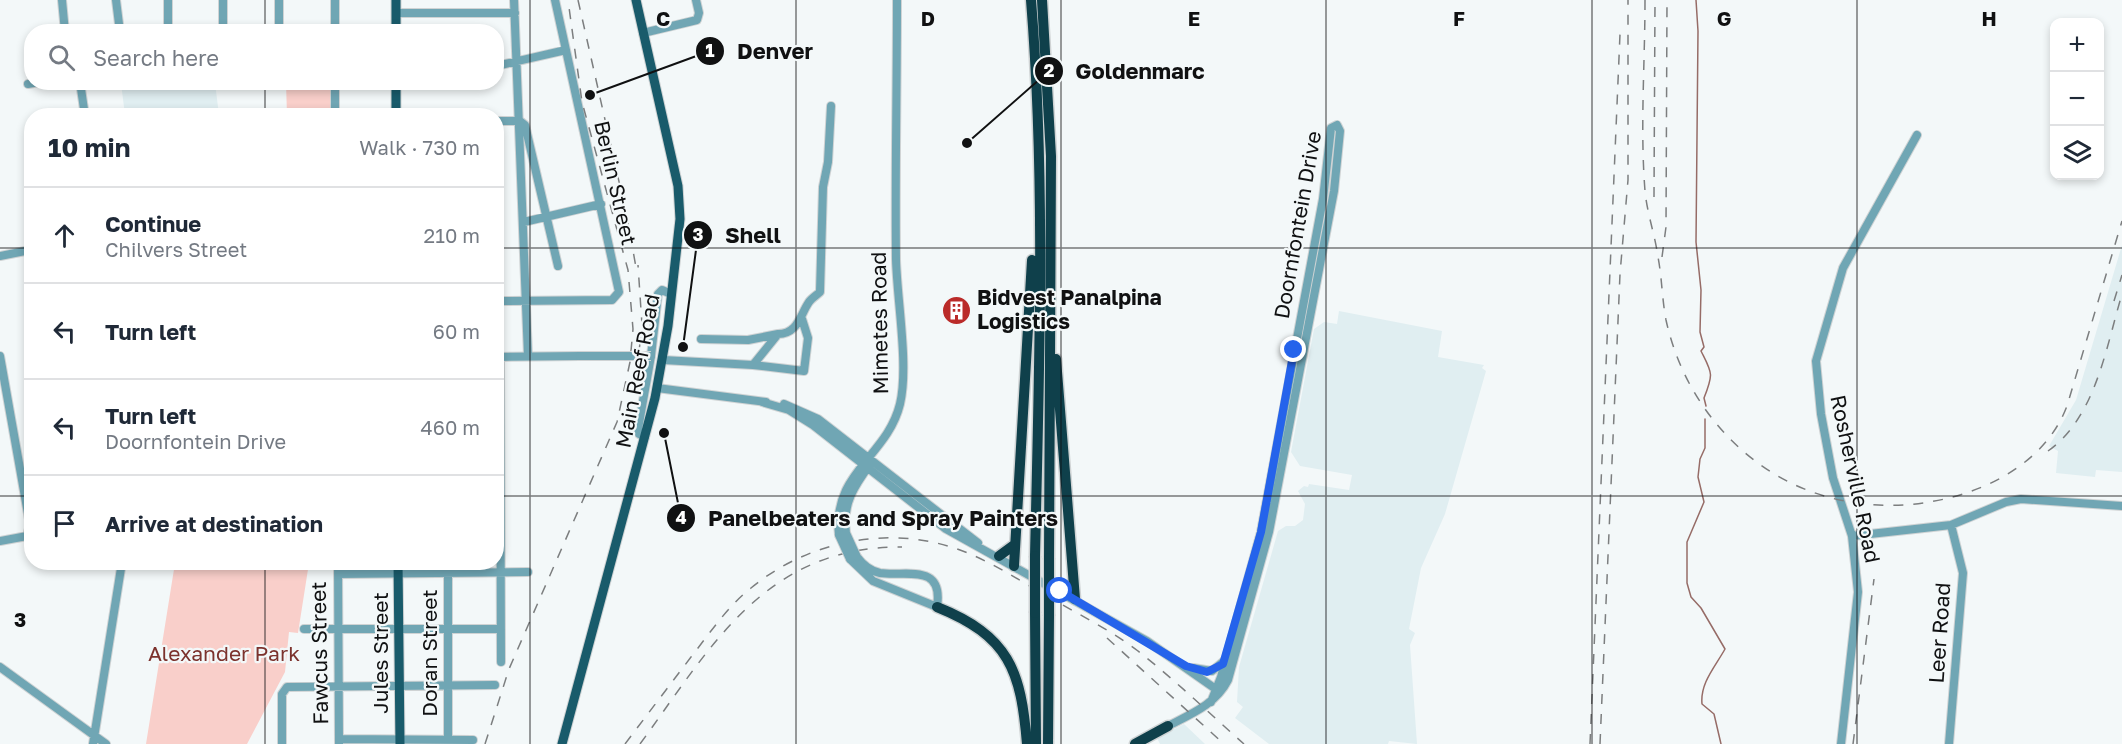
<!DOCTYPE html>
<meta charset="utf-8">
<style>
body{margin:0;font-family:"Golos Text",sans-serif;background:#f2f2f3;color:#1f2937}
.controls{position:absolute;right:18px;top:18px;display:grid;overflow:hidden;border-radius:12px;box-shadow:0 3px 9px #0003}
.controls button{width:54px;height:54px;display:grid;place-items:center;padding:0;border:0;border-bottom:2px solid #e0e1e3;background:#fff;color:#1f2937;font:30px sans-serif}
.stop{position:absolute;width:18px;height:18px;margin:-14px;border:4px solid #2563eb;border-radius:50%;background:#fff}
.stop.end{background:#2563eb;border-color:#fff;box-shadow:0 2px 6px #0008}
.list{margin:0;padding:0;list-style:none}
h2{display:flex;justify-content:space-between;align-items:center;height:78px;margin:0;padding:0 24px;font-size:26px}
h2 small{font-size:20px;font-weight:400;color:#747a83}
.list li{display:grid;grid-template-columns:39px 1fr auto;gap:18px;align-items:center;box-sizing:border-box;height:96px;padding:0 24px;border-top:2px solid #e0e1e3}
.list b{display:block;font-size:22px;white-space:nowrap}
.list p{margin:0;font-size:20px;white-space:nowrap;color:#747a83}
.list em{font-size:20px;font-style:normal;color:#747a83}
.icon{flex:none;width:33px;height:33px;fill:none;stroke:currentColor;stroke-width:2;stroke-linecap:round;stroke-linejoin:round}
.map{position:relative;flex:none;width:2122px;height:744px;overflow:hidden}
.search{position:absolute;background:#fff;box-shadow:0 3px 9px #0003;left:24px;top:24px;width:480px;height:66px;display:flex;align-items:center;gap:15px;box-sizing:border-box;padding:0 21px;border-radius:24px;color:#747a83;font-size:22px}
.panel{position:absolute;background:#fff;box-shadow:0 3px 9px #0003;left:24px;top:108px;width:480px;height:462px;border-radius:24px}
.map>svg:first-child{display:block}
</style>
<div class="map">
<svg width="2122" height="744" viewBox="0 0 2122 744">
<rect width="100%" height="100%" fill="#f3f8f9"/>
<path fill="#e0eef1" d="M121,83H215L219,115H125Z
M2122,245V472L2096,470L2095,477L2056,473L2058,451L2049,446L2076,400Z
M1339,311L1442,331L1438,357L1484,365L1482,368L1486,371L1445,514L1421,568L1409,629L1415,633L1410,645L1417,744L1389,741L1388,744H1269L1235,718L1243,707L1237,702L1239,667L1278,531L1286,526H1295L1303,520L1305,504L1298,491L1304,486L1308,487L1309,484L1349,490L1352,475L1300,466L1291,452L1314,329L1324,322L1337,324Z
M1184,724L1205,744H1160L1157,738Z"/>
<path fill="#f9cfca" d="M286,83H332V115H287Z
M175,563H309L298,633L289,632L285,672L247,744H146Z"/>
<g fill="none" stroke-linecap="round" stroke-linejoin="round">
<path stroke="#966c67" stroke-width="1.5" d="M1696,0L1698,31L1696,242L1701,290L1700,332L1704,347L1701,351C1712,373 1714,373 1704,398L1706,406
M1705,419V448L1700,459L1698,477L1704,502L1687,542V583L1691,597L1701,608L1725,649C1715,667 1700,683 1702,704L1714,714L1721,744"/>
<defs>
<path id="minor" d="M62,0L65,32
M116,0L120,32
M168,0V32
M223,0V32
M279,0V32
M335,0V32
M514,0L528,356
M396,13H515
M643,33L697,20L699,13L696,0
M496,66L566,50
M80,82L85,116
M335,82V116
M28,84L39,82
M496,121H520L525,125L558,266
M524,222L601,204
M496,247H499
M0,256L25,251
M496,301L612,300L619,292L555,0
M701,339L748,340L778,334
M0,356L30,525L27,536L0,541
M496,357L580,356
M500,357L501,662
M663,360L753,365L778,334C798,334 800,315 809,302C812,298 817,295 820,292L823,187L828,162L831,106
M753,365L804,371L808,338L802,319
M657,388L766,402
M762,402L789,410L813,425L946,529L1147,641L1220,692
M784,404L818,419L978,543
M645,437L639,434L638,429L651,356L658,294L662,290L671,294
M846,533C842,504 854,486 871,463
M839,535C832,472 887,457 900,404C909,366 897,300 896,259C895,173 897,86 897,0
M1852,536L1951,525L2006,502L2021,499L2122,506
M850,559L873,581L937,607C944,562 905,577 880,573C870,571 863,565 857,557
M338,562L339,744
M338,574L528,572
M304,629H501
M0,667L106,744
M1193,668L1212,671L1224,661
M1168,726C1191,714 1216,704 1228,680L1269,532L1334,191L1340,131L1337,125L1331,128L1323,199L1261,532L1221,677L1211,702
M339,739L473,740
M93,744L122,562
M282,744V694L287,687L495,685
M448,744V562
M1841,744L1858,592L1852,536L1833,478L1821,414L1816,361L1843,268L1917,135
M1949,744L1963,573L1951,525"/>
<path id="major" d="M396,0V32
M396,82V116
M398,562L400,744
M562,744L655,398L668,326L680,219L678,186L636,0"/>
<path id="highway" d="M1031,0C1046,185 1039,371 1035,556
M1042,0L1051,156L1049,558
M1056,359L1075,599
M999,556L1014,545
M1014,566L1032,260
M937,607C1009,636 1021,670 1027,744
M1035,613L1036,744
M1048,744L1049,616
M1135,744L1168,726"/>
</defs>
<use href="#minor" stroke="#cfd3d4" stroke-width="10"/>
<use href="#major" stroke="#cfd3d4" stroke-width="11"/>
<use href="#highway" stroke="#cfd3d4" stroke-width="13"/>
<use href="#minor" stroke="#70a6b4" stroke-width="8"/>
<use href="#major" stroke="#195b6b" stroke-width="9"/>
<use href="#highway" stroke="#0f404b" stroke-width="10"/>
<path stroke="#7c7e7f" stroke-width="1.5" stroke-dasharray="10 10" stroke-linecap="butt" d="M578,0L627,217L637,273
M1645,0C1645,63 1640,128 1645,191C1647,213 1655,235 1658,257C1662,278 1662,299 1666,320C1680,384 1719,441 1776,475C1822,502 1876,511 1929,502C1986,493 2046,462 2067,406L2122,221
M1654,197L1655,0
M1662,257L1666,227L1667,0
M2114,301L2122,275
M635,387L642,325L638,265
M2048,451C2096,417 2106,347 2122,294
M1107,638L1224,744
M485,744L509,669L617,422L630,362L633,329L628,270L582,102L568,0
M625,744C647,715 669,686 691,657C710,633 727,607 751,588C808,541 889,524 960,550C990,561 1017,579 1045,595C1076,613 1109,629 1138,651C1175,680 1209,713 1244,744
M640,744C711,647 765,546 902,547
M1590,744L1620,34
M1600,744L1620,274L1628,180V0
M1853,744L1874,579"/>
<defs>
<path id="minor-bridge" d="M580,356H651
M846,533L857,557
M839,535L850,559"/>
<path id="highway-bridge" d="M1035,613V556
M1049,616V558"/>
</defs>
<use href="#minor-bridge" stroke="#cfd3d4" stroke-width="10" stroke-linecap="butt"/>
<use href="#highway-bridge" stroke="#cfd3d4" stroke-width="13" stroke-linecap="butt"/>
<use href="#minor-bridge" stroke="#70a6b4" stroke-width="8"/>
<use href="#highway-bridge" stroke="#0f404b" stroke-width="10"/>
</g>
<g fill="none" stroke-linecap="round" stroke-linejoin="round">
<path stroke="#2563eb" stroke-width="8" d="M1060,591L1186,666L1207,672L1223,664L1261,532L1294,350"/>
</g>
<path fill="none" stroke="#101112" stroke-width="1.5" stroke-opacity="0.55" d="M265,0V32M530,0V744M796,0V744M1061,0V744M1326,0V744M1592,0V744M1857,0V744M265,82V116M0,248H32M496,248H2122M0,496H32M496,496H2122M265,562V744"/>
<defs>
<symbol id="building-disc" viewBox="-11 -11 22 22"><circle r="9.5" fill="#ba2b29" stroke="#f3f8f9"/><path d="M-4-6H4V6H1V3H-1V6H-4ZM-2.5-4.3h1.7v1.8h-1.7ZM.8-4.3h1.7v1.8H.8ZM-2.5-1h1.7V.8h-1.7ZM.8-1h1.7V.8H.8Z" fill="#fff"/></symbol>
</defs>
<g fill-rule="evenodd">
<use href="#building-disc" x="940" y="294" width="33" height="33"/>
</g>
<g text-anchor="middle" stroke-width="4.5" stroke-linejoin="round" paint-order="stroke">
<g font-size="21" fill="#101112" stroke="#f3f8f9">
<text transform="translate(615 183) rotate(77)" y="7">Berlin Street</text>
<text transform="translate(1298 225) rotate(-80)" y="7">Doornfontein Drive</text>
<text transform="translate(880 323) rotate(-91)" y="7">Mimetes Road</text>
<text transform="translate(638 371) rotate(-79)" y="7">Main Reef Road</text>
<text transform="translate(1855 479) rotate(78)" y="7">Rosherville Road</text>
<text transform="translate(1940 633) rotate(-86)" y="7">Leer Road</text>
<text transform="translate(320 653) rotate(-91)" y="7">Fawcus Street</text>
<text transform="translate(381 653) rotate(-90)" y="7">Jules Street</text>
<text transform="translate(430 653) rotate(-90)" y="7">Doran Street</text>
</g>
<g font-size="21" font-weight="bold" fill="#101112" stroke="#f3f8f9" text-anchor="start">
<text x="977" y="305">Bidvest Panalpina<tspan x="977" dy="24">Logistics</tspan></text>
</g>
<g font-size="21" fill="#7c322d" stroke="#f3f8f9">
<text x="224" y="661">Alexander Park</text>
</g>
</g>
<g font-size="20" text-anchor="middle" font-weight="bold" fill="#101112" stroke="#f3f8f9" stroke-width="4.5" stroke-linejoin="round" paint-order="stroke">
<text x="663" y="26">C</text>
<text x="928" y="26">D</text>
<text x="1194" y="26">E</text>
<text x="1459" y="26">F</text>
<text x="1724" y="26">G</text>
<text x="1989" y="26">H</text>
<text x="20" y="627">3</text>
</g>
<path fill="none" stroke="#101112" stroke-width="2" d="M590 95L710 51M967 143L1049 71M683 347L698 235M664 433L681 518"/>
<g fill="#101112" stroke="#f3f8f9" stroke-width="2">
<circle cx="590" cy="95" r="6"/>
<circle cx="967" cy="143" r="6"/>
<circle cx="683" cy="347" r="6"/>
<circle cx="664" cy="433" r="6"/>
<circle cx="710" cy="51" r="15"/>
<circle cx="1049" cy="71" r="15"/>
<circle cx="698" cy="235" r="15"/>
<circle cx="681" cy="518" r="15"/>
</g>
<g font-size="18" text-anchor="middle" font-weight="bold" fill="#fff">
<text x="710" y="57">1</text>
<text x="1049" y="77">2</text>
<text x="698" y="241">3</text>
<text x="681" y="524">4</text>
</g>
<g font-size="22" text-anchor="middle" font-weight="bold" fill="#101112" stroke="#f3f8f9" stroke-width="4.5" stroke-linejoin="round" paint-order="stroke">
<text x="775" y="59">Denver</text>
<text x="1140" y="79">Goldenmarc</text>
<text x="753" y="243">Shell</text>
<text x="883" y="526">Panelbeaters and Spray Painters</text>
</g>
</svg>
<div class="controls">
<button>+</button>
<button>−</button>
<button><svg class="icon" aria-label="layers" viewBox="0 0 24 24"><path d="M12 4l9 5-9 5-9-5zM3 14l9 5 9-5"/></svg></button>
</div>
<div class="stop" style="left:1060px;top:591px"></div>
<div class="stop end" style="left:1294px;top:350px"></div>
<div class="search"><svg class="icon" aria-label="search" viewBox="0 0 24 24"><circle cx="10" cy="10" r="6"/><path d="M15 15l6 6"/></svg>Search here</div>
<section class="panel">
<h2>10 min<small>Walk · 730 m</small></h2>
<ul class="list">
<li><svg class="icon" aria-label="ahead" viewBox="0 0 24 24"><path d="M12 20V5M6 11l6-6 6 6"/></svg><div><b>Continue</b><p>Chilvers Street</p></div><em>210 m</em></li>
<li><svg class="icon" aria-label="left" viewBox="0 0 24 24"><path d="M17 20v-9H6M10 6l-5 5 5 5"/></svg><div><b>Turn left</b></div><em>60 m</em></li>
<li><svg class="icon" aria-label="left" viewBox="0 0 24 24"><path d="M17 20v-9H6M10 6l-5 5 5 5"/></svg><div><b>Turn left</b><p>Doornfontein Drive</p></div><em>460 m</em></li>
<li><svg class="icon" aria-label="arrive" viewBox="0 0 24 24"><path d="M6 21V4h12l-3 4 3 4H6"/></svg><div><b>Arrive at destination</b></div></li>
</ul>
</section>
</div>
